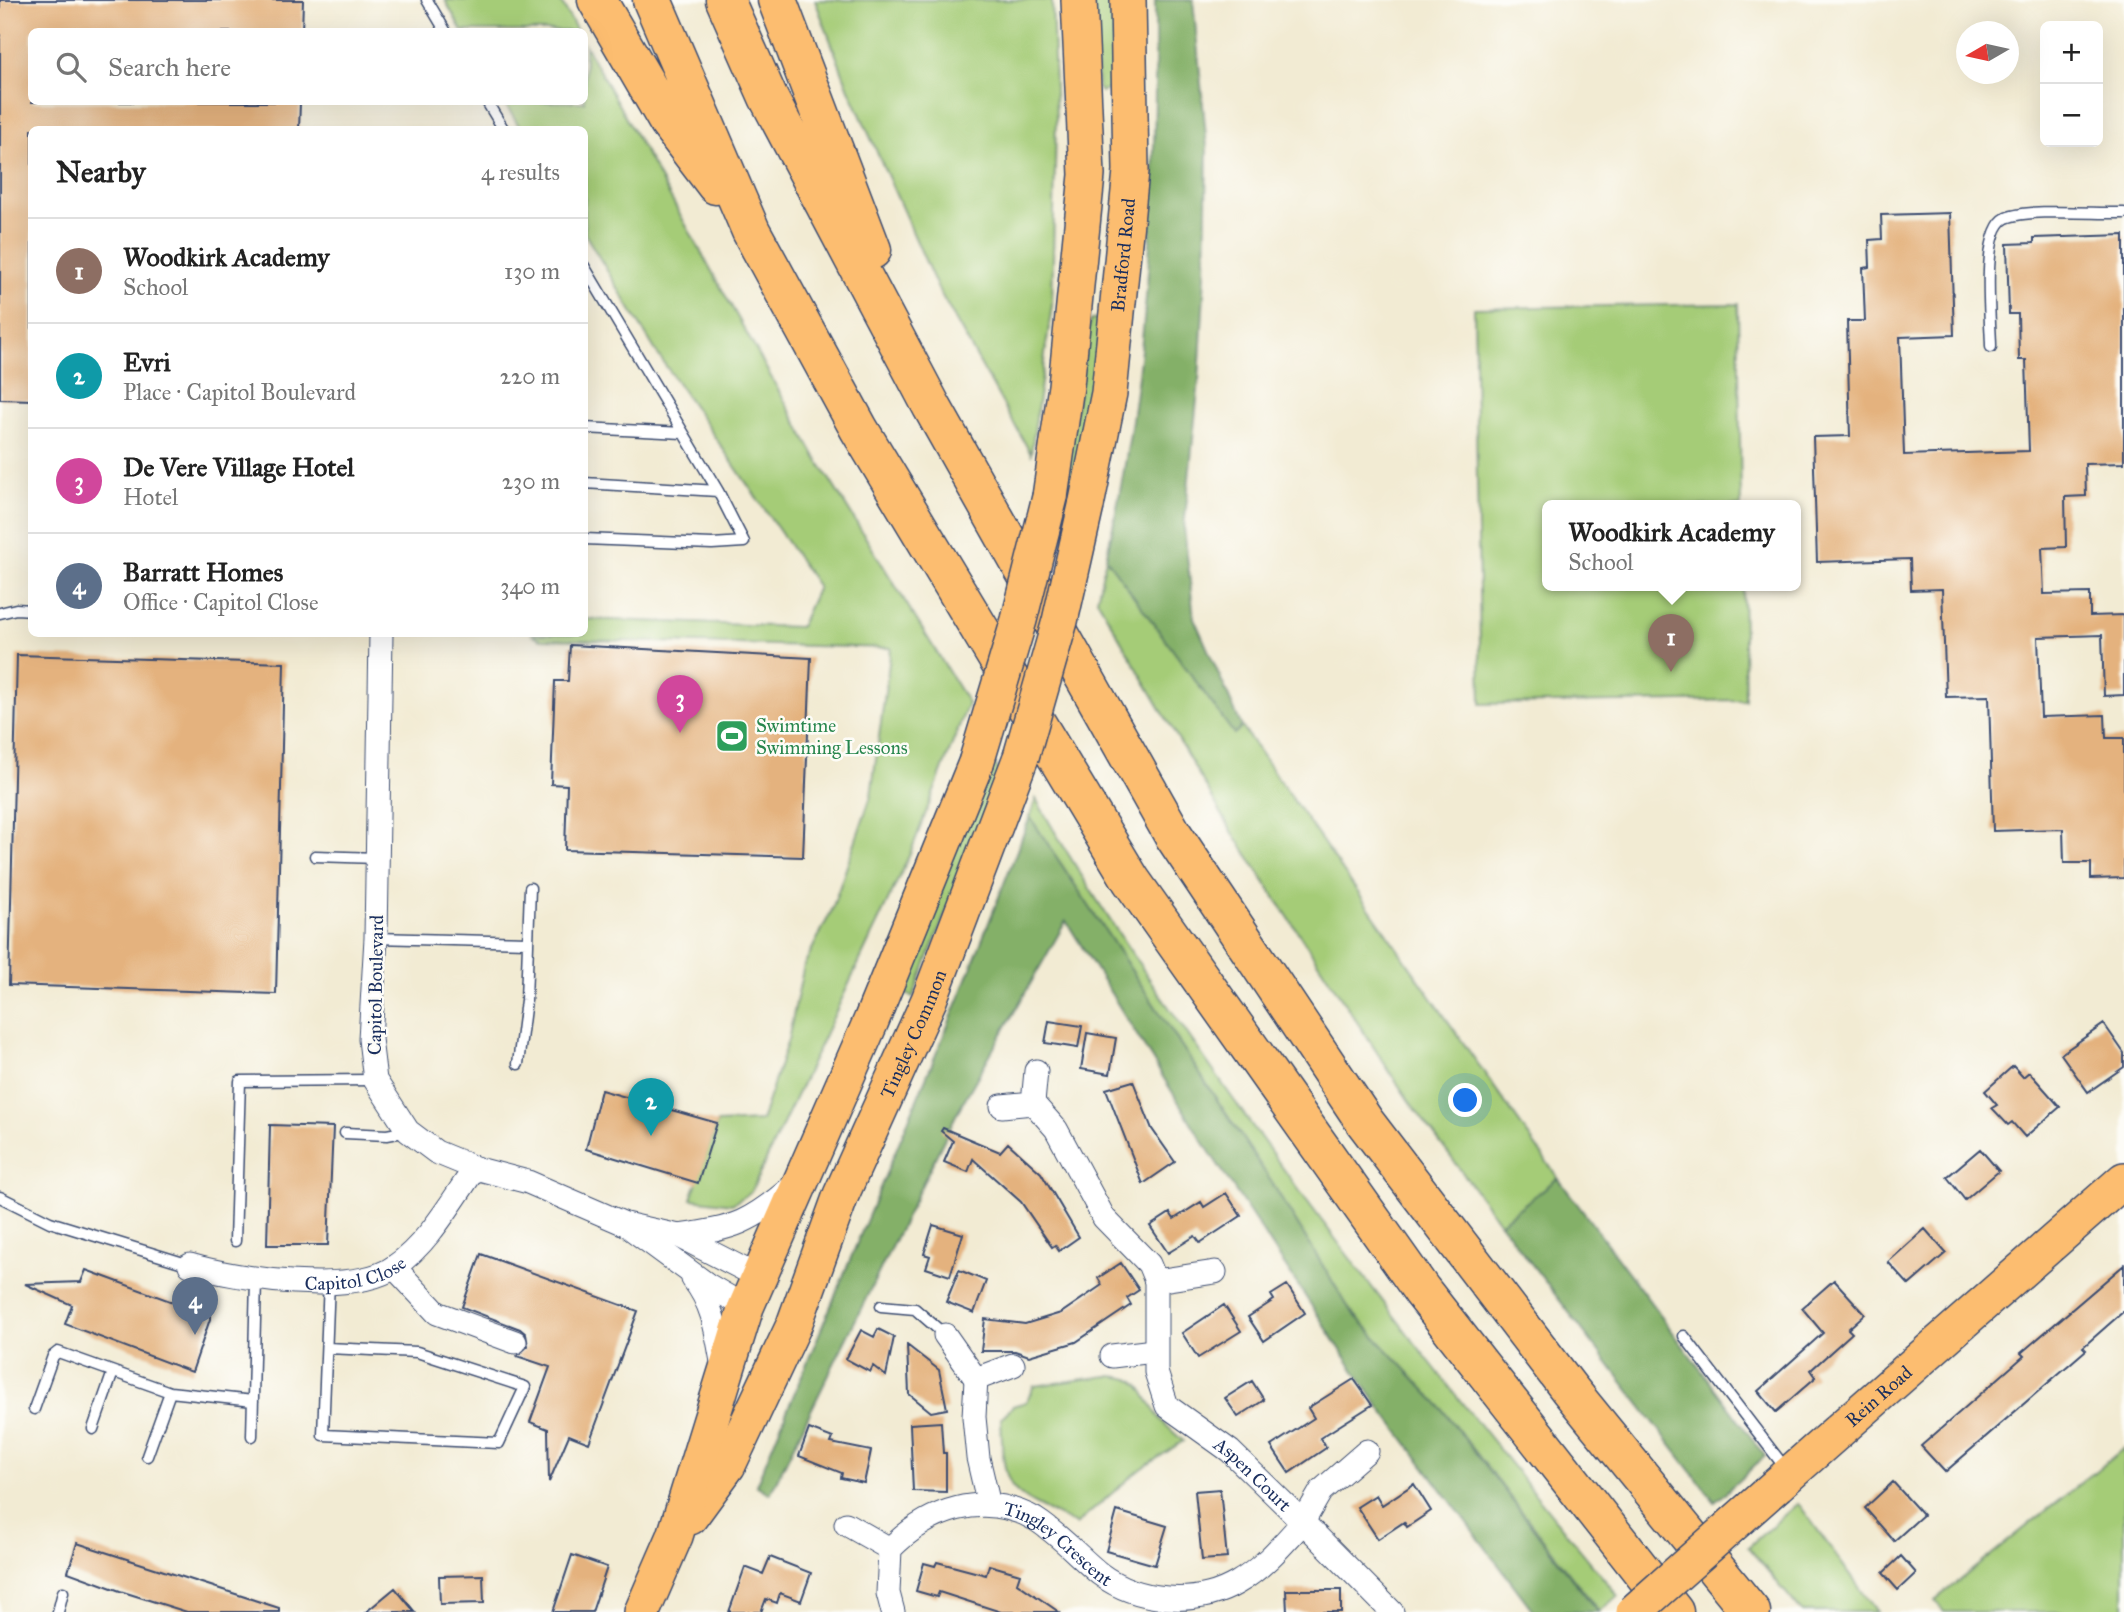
<!DOCTYPE html>
<meta charset="utf-8">
<style>
body{margin:0;font-family:"IM FELL Great Primer",serif;background:#f2f2f2;color:#222}
.controls{position:absolute;right:21px;top:21px;display:grid;overflow:hidden;border-radius:10px;box-shadow:0 7px 28px #0002}
.controls button{width:63px;height:63px;display:grid;place-items:center;padding:0;border:0;border-bottom:2px solid #e0e0e0;background:#fff;color:#222;font:35px sans-serif}
.compass{position:absolute;left:1956px;top:21px;width:63px;height:63px;border-radius:50%;background:#fff;box-shadow:0 7px 28px #0002;rotate:261deg}
.you{position:absolute;left:1466px;top:1101px;width:24px;height:24px;margin:-18px;border:5px solid #fff;border-radius:50%;background:#1a73e8;box-shadow:0 0 0 10px #1a73e833}
.badge{display:grid;place-items:center;width:46px;height:46px;border-radius:50%;background:#111827;color:#fff;font-size:23px;font-weight:700}
.pin{position:absolute;translate:-50% -58px;filter:drop-shadow(0 2px 4px #0008)}
.pin::after{content:'';position:absolute;top:37px;width:24px;height:21px;background:inherit;clip-path:polygon(0 0,100% 0,50% 100%)}
.popup{position:absolute;left:1542px;top:500px;width:259px;height:91px;box-sizing:border-box;display:grid;place-content:center;border-radius:10px;background:#fff;filter:drop-shadow(0 2px 5px #0005);font-size:23px;white-space:nowrap;color:#767676}
.popup b{font-size:26px;color:#222}
.popup::after{content:'';position:absolute;left:50%;top:100%;margin-left:-14px;border:14px solid transparent;border-top-color:#fff}
.list{margin:0;padding:0;list-style:none}
h2{display:flex;justify-content:space-between;align-items:center;height:91px;margin:0;padding:0 28px;font-size:30px}
h2 small{font-size:23px;font-weight:400;color:#767676}
.list li{display:grid;grid-template-columns:46px 1fr auto;gap:21px;align-items:center;box-sizing:border-box;height:105px;padding:0 28px;border-top:2px solid #e0e0e0}
.list b{display:block;font-size:26px;white-space:nowrap}
.list p{margin:0;font-size:23px;white-space:nowrap;color:#767676}
.list em{font-size:23px;font-style:normal;color:#767676}
.icon{flex:none;width:38px;height:38px;fill:none;stroke:currentColor;stroke-width:2;stroke-linecap:round;stroke-linejoin:round}
.map{position:relative;flex:none;width:2124px;height:1612px;overflow:hidden}
.search{position:absolute;background:#fff;box-shadow:0 7px 28px #0002;left:28px;top:28px;width:560px;height:77px;display:flex;align-items:center;gap:18px;box-sizing:border-box;padding:0 24px;border-radius:10px;color:#767676;font-size:26px}
.panel{position:absolute;background:#fff;box-shadow:0 7px 28px #0002;left:28px;top:126px;width:560px;height:511px;border-radius:10px}
.map>svg:first-child{display:block}
</style>
<div class="map">
<svg width="2124" height="1612" viewBox="0 0 2124 1612">
<rect width="100%" height="100%" fill="#fdfcf7"/>
<filter id="ink" filterUnits="userSpaceOnUse"><feTurbulence type="fractalNoise" baseFrequency=".0143" numOctaves="2"/><feDisplacementMap in="SourceGraphic" scale="14" xChannelSelector="R" yChannelSelector="G"/><feConvolveMatrix kernelMatrix="1 2 1 2 8 2 1 2 1" color-interpolation-filters="sRGB"/></filter>
<filter id="wash" filterUnits="userSpaceOnUse"><feTurbulence type="fractalNoise" baseFrequency=".00686" numOctaves="4" result="noise"/><feDisplacementMap in="SourceGraphic" scale="28" xChannelSelector="R" yChannelSelector="G"/><feGaussianBlur stdDeviation="1.57" result="paint"/><feColorMatrix in="noise" values="0 0 0 0 0 0 0 0 0 0 0 0 0 0 0 0 0 1.4 0 .05"/><feComposite in="paint" operator="in"/></filter>
<g filter="url(#wash)">
<rect width="100%" height="100%" fill="#f2ebd3"/>
<path fill="#a5cc77" stroke="#607e6a" stroke-width="2" d="M445,0H560L577,31H462Z
M815,0H1052L1056,119L1052,305L1031,454L937,287L849,89Z
M1092,0H1114V87L1101,92L1098,88Z
M585,45L817,459L968,703L910,854L751,1192L732,1204L691,1199L717,1123L761,1121L788,1040L804,965L831,912L871,796L891,648L541,639L531,634H584L585,619L800,627L818,587L657,353L585,234L584,130L521,129L504,102H584Z
M1738,304L1741,506H1547V586H1743L1745,700L1481,704L1474,308Z
M1095,319L1103,328L1074,516L1063,490L1090,321Z
M1106,558L1234,733L1242,727L1558,1178L1500,1223L1409,1101L1231,830L1097,599Z
M991,756L1000,773L913,997L897,990Z
M1036,799C1089,893 1150,981 1212,1069C1339,1251 1477,1424 1618,1596L1599,1611L1438,1404L1350,1310L1272,1183L1030,817Z
M1107,1376C1148,1377 1138,1391 1159,1417C1165,1426 1175,1433 1183,1441L1134,1474L1076,1525C1007,1489 1004,1499 1001,1418L1013,1406L1026,1402L1034,1386Z
M2124,1448V1612H1944L1935,1600Z
M1798,1503L1877,1612H1802L1748,1547Z"/>
<path fill="#84b068" stroke="#507063" stroke-width="2" d="M1155,0H1193L1207,147L1205,275L1199,380L1184,528L1194,618L1242,727L1234,734L1106,558C1149,375 1157,187 1155,0Z
M1030,817L1272,1183L1350,1310L1438,1404L1598,1612H1534L1370,1394L1209,1151L1066,921L958,1111L770,1494L756,1485L959,999Z
M1558,1178L1765,1456L1715,1502L1500,1223Z"/>
<g id="blocks">
<path fill="#e4b27e" d="M0,0H303L302,32H32V102H300L299,130H32V400L0,399Z
M1950,213L1954,335L1900,337L1904,455L2029,451L2026,360H2019L2018,314H2009L2007,244L2034,243V238L2124,235V463L2085,464L2086,496L2065,497L2066,547L2042,548L2044,594L2090,593V616L2124,615V695L2104,696L2102,635L2038,637L2041,717L2105,715L2106,738H2124V878L2091,879V863H2064L2063,829L1993,831L1989,696L1946,697L1942,589L1911,590L1910,559L1817,562L1813,437L1850,436L1847,321H1865L1863,268L1870,267L1869,240L1882,239L1881,215Z
M570,645L811,658L803,857L565,850L567,785L551,784L555,681H568Z
M17,655L284,663L276,994L9,985Z
M1049,1021L1082,1026L1078,1048L1045,1043Z
M2104,1024L2124,1053V1067L2088,1092L2061,1054Z
M1087,1033L1116,1038L1110,1074L1081,1069Z
M2013,1066L2023,1077L2029,1072L2060,1107L2025,1137L2012,1122L2008,1125L1992,1108L1997,1105L1985,1091Z
M1133,1081L1152,1129L1175,1162L1143,1184L1106,1089Z
M601,1090L717,1123L698,1183L586,1149Z
M270,1125L333,1127L328,1245H267Z
M943,1128L1000,1152L1008,1143L1041,1173L1079,1237L1059,1251L1055,1245L1052,1247L1021,1202L973,1159L968,1172L944,1162L953,1141L941,1131Z
M1980,1149L1999,1171L1965,1200L1947,1177Z
M1226,1193L1241,1216L1200,1243L1195,1236L1168,1253L1150,1226L1170,1213L1174,1219L1201,1202L1204,1207Z
M933,1225L963,1234L950,1276L926,1268L930,1256L924,1254Z
M1925,1229L1946,1253L1909,1285L1888,1262Z
M481,1254L638,1311L589,1443L569,1435L549,1482L548,1429L530,1422L550,1367L517,1356L528,1346L526,1334L520,1329L462,1307Z
M1121,1263L1139,1290L1127,1298L1131,1305L1076,1342L1029,1356L1015,1351H981L985,1319L1025,1324L1061,1313L1102,1285L1098,1278Z
M2124,1265V1311L2083,1347L2086,1350L1945,1472L1921,1446L2024,1356L2021,1353Z
M86,1270L211,1316L192,1372L65,1324L72,1305L25,1284L81,1282Z
M959,1270L986,1281L974,1313L946,1302Z
M1834,1280L1865,1314L1848,1329L1852,1333L1811,1370L1816,1377L1776,1412L1758,1391L1823,1333L1802,1308Z
M1287,1285L1305,1313L1264,1341L1248,1317L1274,1300L1271,1295Z
M1224,1305L1241,1331L1198,1358L1182,1333Z
M878,1329L894,1337L886,1376L873,1366L870,1372L846,1359L861,1330L874,1337Z
M907,1345L939,1370L947,1409L931,1412L909,1394Z
M1354,1379L1372,1405L1320,1438L1326,1448L1289,1473L1271,1446L1314,1418L1308,1408Z
M1252,1381L1264,1400L1238,1417L1225,1398Z
M941,1422L943,1453H946V1492L913,1491L910,1424Z
M809,1429L833,1438L831,1443L871,1451L864,1483L841,1478L842,1473L799,1456Z
M1893,1482L1923,1515L1894,1541L1865,1508Z
M1414,1484L1431,1511L1407,1527L1404,1522L1378,1539L1357,1507L1376,1495L1382,1505Z
M1220,1489L1227,1558L1202,1560L1195,1491Z
M1117,1511L1167,1526L1155,1565L1106,1551Z
M77,1543L279,1608V1612H187L120,1591L68,1572Z
M572,1555L607,1567L592,1612H553Z
M1901,1556L1916,1573L1898,1590L1883,1573Z
M770,1557L811,1573L801,1601L780,1593L777,1603L766,1599L761,1612H729L745,1567L763,1574Z
M937,1562L986,1575L989,1565L1020,1574L1017,1583L1059,1612H1001L939,1592L937,1597L916,1591L924,1563L935,1566Z
M483,1575L484,1603L440,1604L439,1576Z
M395,1588L415,1612H366Z
M1286,1590H1341V1612H1287Z"/>
</g>
</g>
<g filter="url(#ink)">
<use href="#blocks" fill-opacity="0" stroke="#3b4b70" stroke-width="2"/>
<g fill="none" stroke-linecap="round" stroke-linejoin="round">
<defs>
<path id="lane" d="M427,0L446,32
M487,102L504,130
M584,266L718,491L744,542L712,544L584,539
M1991,347C1991,321 1980,231 2006,218C2028,208 2097,214 2124,213
M584,428L683,433
M584,483L718,491
M0,613L16,609L32,610
M315,856L377,858
M376,938L527,942
M518,1064L526,1000L530,888
M345,1133L387,1135L408,1131
M0,1197L50,1222L190,1265
M235,1241L240,1081L375,1080
M881,1306L915,1309L945,1335
M1684,1336L1786,1469
M327,1348L417,1352L525,1387L499,1443L323,1435L329,1280
M34,1409L53,1356L58,1352L170,1392L253,1401
M93,1429L113,1372
M252,1436L256,1280
M147,1456L170,1392
M58,1612L63,1592"/>
<g id="street">
<path d="M381,634L376,938L370,1039L375,1080L408,1131L436,1152L475,1168L528,1182L625,1224L679,1236L759,1277"/>
<path id="s1" d="M1033,1103L1056,1129L1104,1218L1149,1264L1156,1281V1372L1167,1406L1230,1451L1303,1522L1321,1491L1367,1451"/>
<path d="M1002,1106L1033,1103L1036,1071"/>
<path d="M633,1230L708,1285L746,1307"/>
<path d="M679,1236C736,1228 750,1223 794,1185"/>
<path id="s2" d="M190,1265C237,1279 353,1296 394,1267C428,1244 452,1201 475,1168"/>
<path d="M394,1267L437,1313L515,1342"/>
<path d="M693,1279C714,1305 717,1335 723,1367"/>
<path d="M1156,1281L1215,1272"/>
<path d="M945,1335L976,1379L1013,1365"/>
<path d="M1112,1356L1154,1351"/>
<path d="M976,1379L974,1417L978,1458L989,1505"/>
<path d="M846,1524L890,1549"/>
<path id="s3" d="M893,1612L888,1593L890,1549C928,1510 983,1490 1035,1519C1059,1534 1078,1556 1100,1574C1137,1602 1197,1607 1237,1583C1263,1568 1283,1544 1303,1522L1392,1612"/>
</g>
<g id="primary">
<path d="M1050,497L1066,386L1087,175L1079,0"/>
<path id="s4" d="M1086,506L1109,393L1131,171L1128,0"/>
<path id="s5" d="M1777,1485L2124,1180"/>
<path id="s6" d="M690,1517L728,1465L794,1325L841,1195L929,1000L1021,757"/>
<path d="M642,1612L675,1536L746,1307L871,1021L976,763"/>
</g>
<path id="highway" d="M597,0L668,122L716,185
M652,0L751,231L859,429L1131,880L1422,1291L1674,1612
M725,0L768,97L932,407L1172,833L1365,1122L1570,1390L1751,1612
M777,0L872,250"/>
</defs>
<use href="#lane" stroke="#3b4b70" stroke-width="13"/>
<use href="#street" stroke="#3b4b70" stroke-width="25"/>
<use href="#primary" stroke="#3b4b70" stroke-width="38"/>
<use href="#highway" stroke="#3b4b70" stroke-width="41"/>
<use href="#lane" stroke="#fff" stroke-width="10"/>
<use href="#street" stroke="#fff" stroke-width="23"/>
<use href="#primary" stroke="#fcbd6f" stroke-width="35"/>
<use href="#highway" stroke="#fcbd6f" stroke-width="38"/>
<defs>
<path id="primary-bridge" d="M1021,757L1060,621L1086,506
M976,763L1019,620L1050,497
M1634,1612L1777,1485"/>
</defs>
<use href="#primary-bridge" stroke="#3b4b70" stroke-width="38" stroke-linecap="butt"/>
<use href="#primary-bridge" stroke="#fcbd6f" stroke-width="35"/>
</g>
</g>
<defs>
<symbol id="stadium-square" viewBox="-11 -11 22 22"><rect x="-9" y="-9" width="18" height="18" rx="4" fill="#2e9e5b" stroke="#fdfcf7"/><path d="M0-5a6.5 5 0 1 0 0 10a6.5 5 0 1 0 0-10ZM-3.5-1.8h7v3.6h-7Z" fill="#fff"/></symbol>
</defs>
<g fill-rule="evenodd">
<use href="#stadium-square" x="713" y="717" width="38" height="38"/>
</g>
<g text-anchor="middle" stroke-width="5" stroke-linejoin="round" paint-order="stroke">
<g font-size="19" fill="#1b2f5e" stroke="#fdfcf7">
<text dy="7" stroke="none"><textPath href="#s4" startOffset="254">Bradford Road</textPath></text>
<text transform="translate(375 985) rotate(-89)" y="7">Capitol Boulevard</text>
<text dy="7" stroke="none"><textPath href="#s6" startOffset="534">Tingley Common</textPath></text>
<text dy="7" stroke="none"><textPath href="#s2" startOffset="168">Capitol Close</textPath></text>
<text dy="7" stroke="none"><textPath href="#s5" startOffset="135">Rein Road</textPath></text>
<text dy="7" stroke="none"><textPath href="#s1" startOffset="455">Aspen Court</textPath></text>
<text dy="7" stroke="none"><textPath href="#s3" startOffset="256">Tingley Crescent</textPath></text>
</g>
<g font-size="19" fill="#27864d" stroke="#fdfcf7" text-anchor="start">
<text x="756" y="732">Swimtime<tspan x="756" dy="22">Swimming Lessons</tspan></text>
</g>
</g>
</svg>
<div class="controls">
<button>+</button>
<button>−</button>
</div>
<svg class="compass" viewBox="-18 -18 36 36"><path d="M0-13l5 13h-10z" fill="#e53935"/><path d="M0 13l5-13h-10z" fill="#767676"/></svg>
<div class="you"></div>
<div class="pin badge" style="left:1671px;top:672px;background:#8d6e63">1</div>
<div class="popup"><b>Woodkirk Academy</b>School</div>
<div class="pin badge" style="left:651px;top:1136px;background:#0f9aa8">2</div>
<div class="pin badge" style="left:680px;top:733px;background:#d1479c">3</div>
<div class="pin badge" style="left:195px;top:1335px;background:#5c6f8a">4</div>
<div class="search"><svg class="icon" aria-label="search" viewBox="0 0 24 24"><circle cx="10" cy="10" r="6"/><path d="M15 15l6 6"/></svg>Search here</div>
<section class="panel">
<h2>Nearby<small>4 results</small></h2>
<ul class="list">
<li><span class="badge" style="background:#8d6e63">1</span><div><b>Woodkirk Academy</b><p>School</p></div><em>130 m</em></li>
<li><span class="badge" style="background:#0f9aa8">2</span><div><b>Evri</b><p>Place · Capitol Boulevard</p></div><em>220 m</em></li>
<li><span class="badge" style="background:#d1479c">3</span><div><b>De Vere Village Hotel</b><p>Hotel</p></div><em>230 m</em></li>
<li><span class="badge" style="background:#5c6f8a">4</span><div><b>Barratt Homes</b><p>Office · Capitol Close</p></div><em>340 m</em></li>
</ul>
</section>
</div>
